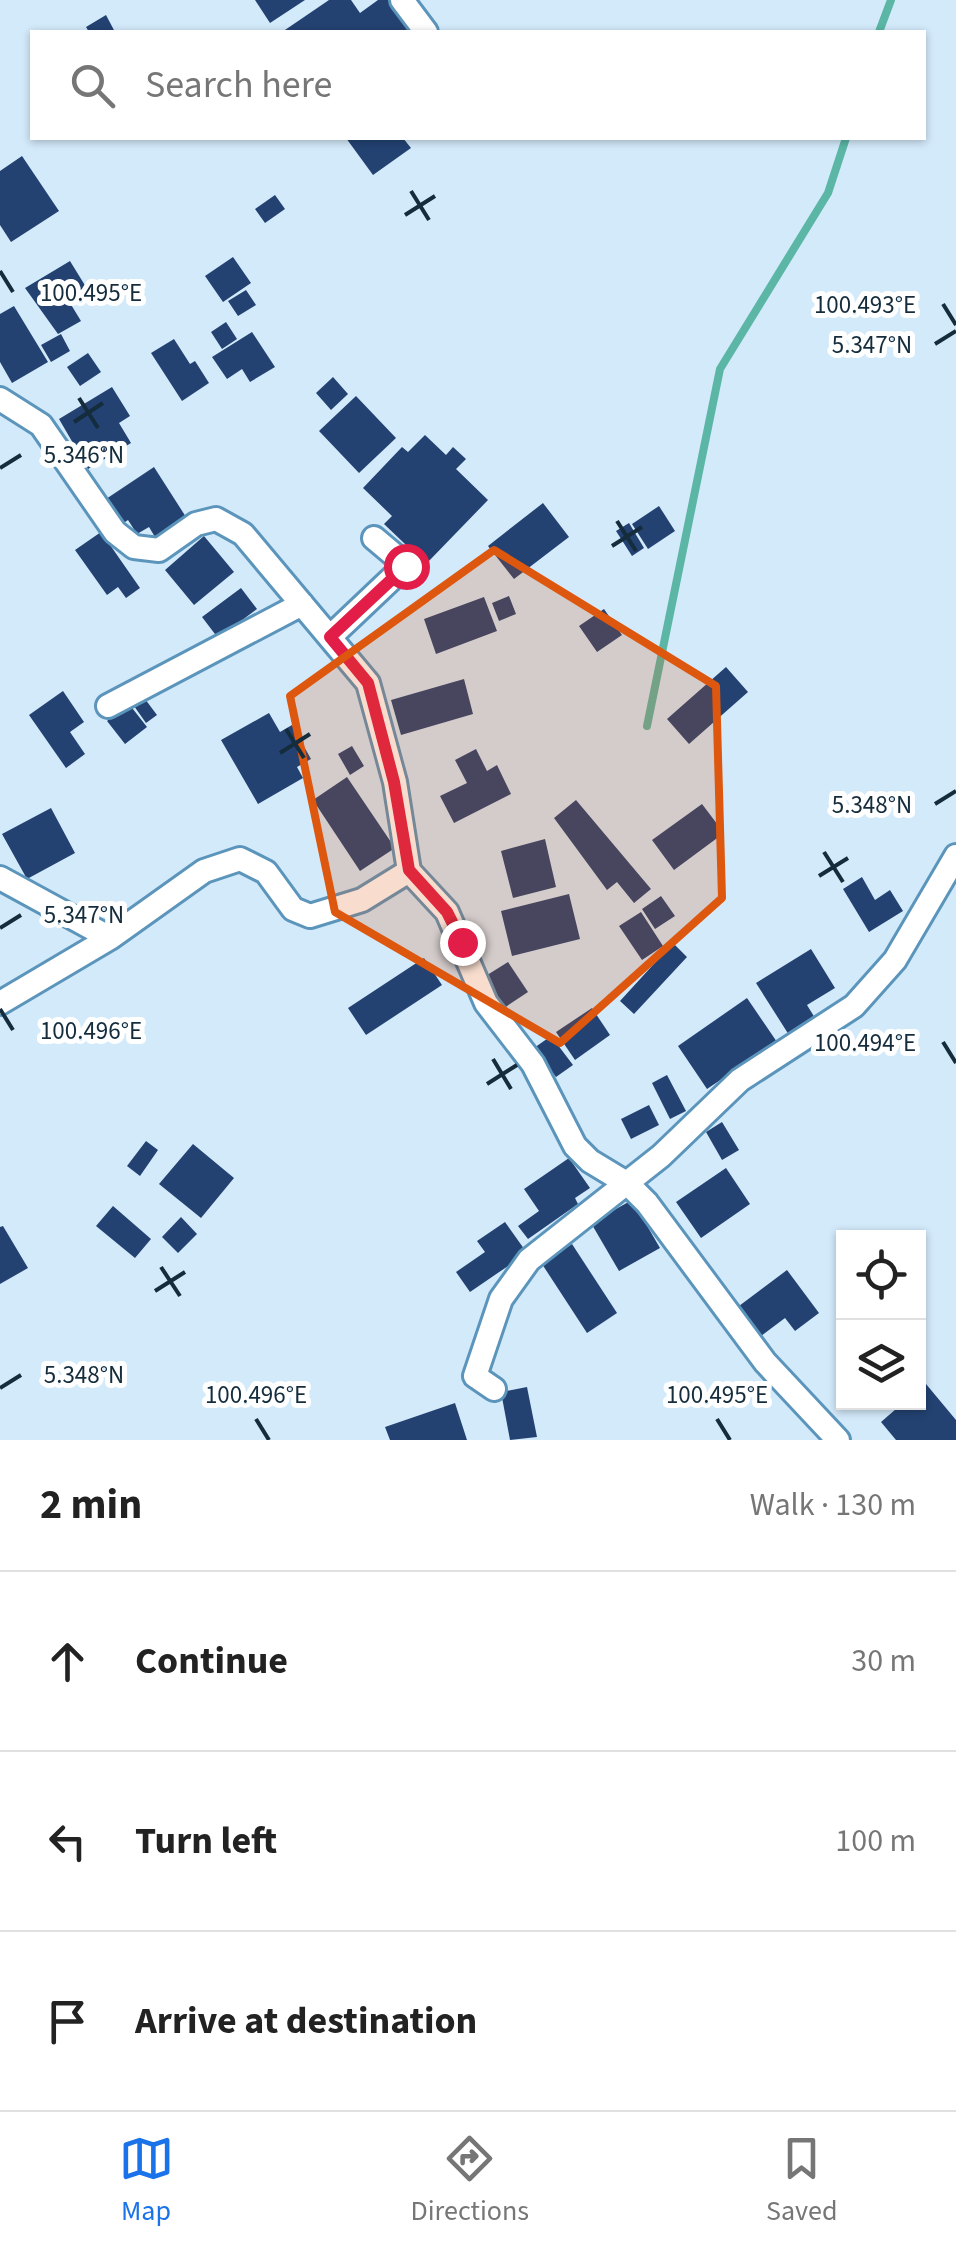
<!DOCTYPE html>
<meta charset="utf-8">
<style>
body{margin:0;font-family:"Source Sans 3",sans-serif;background:#f2f2f2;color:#222}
.controls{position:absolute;right:30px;bottom:30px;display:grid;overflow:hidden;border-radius:0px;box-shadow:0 2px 8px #0004}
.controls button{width:90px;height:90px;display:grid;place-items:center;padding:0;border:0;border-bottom:2px solid #e0e0e0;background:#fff;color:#222;font:50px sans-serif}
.stop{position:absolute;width:30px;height:30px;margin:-22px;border:8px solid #e11d48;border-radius:50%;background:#fff}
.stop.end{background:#e11d48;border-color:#fff;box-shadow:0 2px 10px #0008}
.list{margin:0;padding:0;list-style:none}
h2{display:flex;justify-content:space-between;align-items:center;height:130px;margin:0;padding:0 40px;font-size:42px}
h2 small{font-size:32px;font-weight:400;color:#767676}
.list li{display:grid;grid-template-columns:65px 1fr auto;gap:30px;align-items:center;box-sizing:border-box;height:180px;padding:0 40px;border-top:2px solid #e0e0e0}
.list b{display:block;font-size:38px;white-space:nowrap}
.list em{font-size:32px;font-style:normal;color:#767676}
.icon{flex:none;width:55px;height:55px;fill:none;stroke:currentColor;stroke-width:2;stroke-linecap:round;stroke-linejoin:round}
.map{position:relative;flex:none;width:956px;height:1440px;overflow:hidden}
.search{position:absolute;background:#fff;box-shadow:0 2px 8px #0004;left:30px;right:30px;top:30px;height:110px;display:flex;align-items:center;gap:25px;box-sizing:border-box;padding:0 35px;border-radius:0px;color:#767676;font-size:38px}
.sheet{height:670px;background:#fff}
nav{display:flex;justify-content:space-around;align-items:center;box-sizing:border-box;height:140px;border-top:2px solid #e0e0e0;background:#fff;font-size:28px;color:#767676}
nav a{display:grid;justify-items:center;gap:5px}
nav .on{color:#1a73e8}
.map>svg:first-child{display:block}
</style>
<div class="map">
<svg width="956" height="1440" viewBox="0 0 956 1440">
<rect width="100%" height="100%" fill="#d3eafb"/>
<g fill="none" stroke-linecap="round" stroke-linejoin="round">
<path stroke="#5bb6a5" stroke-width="8" d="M879,32L891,0
M647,726L720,369L828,193L846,138"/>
</g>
<path fill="#234272" d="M255,0H305L270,23Z
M329,0H351L360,13L378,0H388L409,32H282Z
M106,15L115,32H89L86,27Z
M346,138H403L411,148L373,175Z
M22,156L59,211L11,242L0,225V171Z
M275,195L285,209L265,223L255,209Z
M233,257L251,283L223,302L205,276Z
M70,261L86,287L67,298L81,321L58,334L25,288Z
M246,290L256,305L238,316L228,301Z
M14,306L48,362L12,383L0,362V314Z
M226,322L237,339L222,349L211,332Z
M252,332L275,367L250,382L242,369L227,379L212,357Z
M61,334L70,351L51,362L41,345Z
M174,339L190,364L195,361L209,383L182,401L151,353Z
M88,353L101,372L80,386L67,367Z
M333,377L348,394L331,410L316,393Z
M112,387L130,416L119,423L131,443L88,469L59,419Z
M356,396L396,438L359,473L319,431Z
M425,435L446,455L453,447L466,459L456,469L488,500L426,564L384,524L392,516L363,488L402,447L408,452Z
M154,467L186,517L155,537L149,527L137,534L128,520L119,526L103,501Z
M543,503L569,537L514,579L488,546Z
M659,506L675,531L648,549L632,524Z
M629,523L644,548L632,556L616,531Z
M101,532L140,588L126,598L118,587L107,595L75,550Z
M204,536L234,572L194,605L165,570Z
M241,588L257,609L218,638L202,617Z
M509,596L516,614L499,621L492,603Z
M484,597L497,631L436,654L424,619Z
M604,609L622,635L597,652L579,626Z
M726,667L748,692L689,744L667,719Z
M464,679L473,714L401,735L391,700Z
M63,691L84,722L70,732L85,754L66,768L29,715Z
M145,699L157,715L146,723L134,706Z
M129,704L147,727L125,744L107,721Z
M269,713L280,732L292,725L311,759L297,767L303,778L258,804L221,740Z
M352,746L364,766L350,775L338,754Z
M476,749L487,771L497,765L511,794L454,823L440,796L467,783L455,760Z
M347,777L395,848L360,871L313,800Z
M576,800L651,889L634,903L617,882L607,890L554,818Z
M702,804L724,833L674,870L652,840Z
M51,808L75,853L27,879L2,834Z
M545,839L556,887L513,898L501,851Z
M862,877L875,900L890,890L903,911L869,932L843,889Z
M569,894L580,939L512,956L501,911Z
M661,896L675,916L655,929L642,909Z
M641,912L663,946L642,960L619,926Z
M673,943L687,957L634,1014L620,1001Z
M811,949L835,988L807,1005L815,1018L789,1035L756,983Z
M424,958L442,985L366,1035L348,1008Z
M508,962L528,992L504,1008L484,977Z
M747,998L777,1042L707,1089L678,1046Z
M592,1008L610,1035L575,1060L556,1032Z
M551,1036L573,1065L556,1077L534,1048Z
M667,1075L686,1111L670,1119L652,1083Z
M649,1105L659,1125L631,1139L621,1119Z
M722,1122L739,1150L722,1160L706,1132Z
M146,1141L158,1150L140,1176L127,1166Z
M193,1144L234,1178L201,1218L159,1184Z
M569,1158L590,1188L575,1198L578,1204L528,1239L518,1226L539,1211L524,1189Z
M726,1168L750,1204L701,1238L676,1202Z
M632,1200L660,1248L619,1271L591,1223Z
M113,1206L151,1239L135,1258L96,1226Z
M181,1217L197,1234L178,1253L162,1237Z
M505,1222L527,1253L470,1292L456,1272L485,1252L477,1241Z
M3,1226L28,1268L0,1284V1227Z
M572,1244L617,1313L587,1333L542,1264Z
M787,1270L819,1313L795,1331L785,1318L753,1342L731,1312Z
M926,1384L956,1420V1440H896L881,1422L904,1402H918V1391Z
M527,1387L537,1437L510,1440L501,1392Z
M455,1403L467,1440H390L385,1427Z"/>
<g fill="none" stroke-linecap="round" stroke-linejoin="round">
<defs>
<path id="minor" d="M402,0L426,32
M0,399L41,425L115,532L134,547L159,550L196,524L216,519L243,534L368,683L395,782L409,871L447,912L486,1003L533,1064L575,1146L590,1161L628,1184L647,1203L765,1362L838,1440
M330,637L406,565L374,538
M108,706L302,604
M0,878L110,938
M0,1003L110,938L204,871L240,859L266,872L293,909L310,916L362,900L409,871
M494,1389L475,1376L501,1299L529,1260L661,1156L740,1080L854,1006L895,960L956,856"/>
</defs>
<use href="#minor" stroke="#5c95bb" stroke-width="28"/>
<use href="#minor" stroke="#fff" stroke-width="22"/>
</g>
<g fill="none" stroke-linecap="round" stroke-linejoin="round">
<path stroke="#e11d48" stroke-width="12" d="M406,566L330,637L368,683L394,782L409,870L447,912L462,942"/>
</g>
<path fill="#dd570e" fill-opacity="0.2" stroke="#dd570e" stroke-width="8" stroke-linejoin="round" d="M494,550L716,686L722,898L560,1043L335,912L290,696Z"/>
<path fill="none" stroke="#142c3c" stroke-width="4" d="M411,191L429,220M405,215L435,196M0,271L13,292M943,304L956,325M935,344L956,331M79,398L98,428M74,422L103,403M0,468L21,455M617,521L636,551M612,546L642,527M286,729L304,758M280,753L310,734M935,804L956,791M824,852L843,882M819,876L848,858M0,928L21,915M0,1009L13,1030M943,1042L956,1063M493,1059L511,1089M487,1084L517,1065M161,1267L180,1296M155,1291L185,1272M0,1388L21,1375M256,1419L269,1440M717,1419L730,1440"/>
<g font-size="25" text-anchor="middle" fill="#142c3c" stroke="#fff" stroke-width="10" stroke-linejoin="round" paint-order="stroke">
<text x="91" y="301">100.495°E</text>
<text x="865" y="313">100.493°E</text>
<text x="872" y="353">5.347°N</text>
<text x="84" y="463">5.346°N</text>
<text x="872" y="813">5.348°N</text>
<text x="84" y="923">5.347°N</text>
<text x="91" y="1039">100.496°E</text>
<text x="865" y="1051">100.494°E</text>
<text x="84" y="1383">5.348°N</text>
<text x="256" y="1403">100.496°E</text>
<text x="717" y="1403">100.495°E</text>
</g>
</svg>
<div class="controls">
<button><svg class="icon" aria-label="locate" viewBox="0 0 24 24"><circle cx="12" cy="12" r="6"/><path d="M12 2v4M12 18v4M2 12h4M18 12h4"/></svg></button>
<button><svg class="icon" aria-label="layers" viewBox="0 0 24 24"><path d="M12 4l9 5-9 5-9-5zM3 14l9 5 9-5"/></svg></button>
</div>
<div class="stop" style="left:406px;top:566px"></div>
<div class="stop end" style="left:462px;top:942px"></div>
<div class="search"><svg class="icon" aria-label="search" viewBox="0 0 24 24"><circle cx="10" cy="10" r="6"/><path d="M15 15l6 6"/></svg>Search here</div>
</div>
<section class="sheet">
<h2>2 min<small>Walk · 130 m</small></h2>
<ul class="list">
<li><svg class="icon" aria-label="ahead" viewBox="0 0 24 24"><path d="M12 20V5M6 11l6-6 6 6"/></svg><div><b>Continue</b></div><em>30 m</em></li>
<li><svg class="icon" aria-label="left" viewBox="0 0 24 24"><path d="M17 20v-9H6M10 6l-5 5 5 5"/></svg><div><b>Turn left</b></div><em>100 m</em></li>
<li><svg class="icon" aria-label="arrive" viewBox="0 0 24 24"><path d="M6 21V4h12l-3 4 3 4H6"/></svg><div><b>Arrive at destination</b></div></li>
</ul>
</section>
<nav>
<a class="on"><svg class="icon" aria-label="map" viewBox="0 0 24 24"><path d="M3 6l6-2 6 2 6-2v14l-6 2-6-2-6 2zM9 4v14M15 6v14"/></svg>Map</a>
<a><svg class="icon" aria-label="directions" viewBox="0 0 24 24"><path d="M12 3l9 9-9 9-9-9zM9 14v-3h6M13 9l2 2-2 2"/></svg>Directions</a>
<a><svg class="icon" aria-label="saved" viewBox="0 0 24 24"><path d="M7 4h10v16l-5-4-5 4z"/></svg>Saved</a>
</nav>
